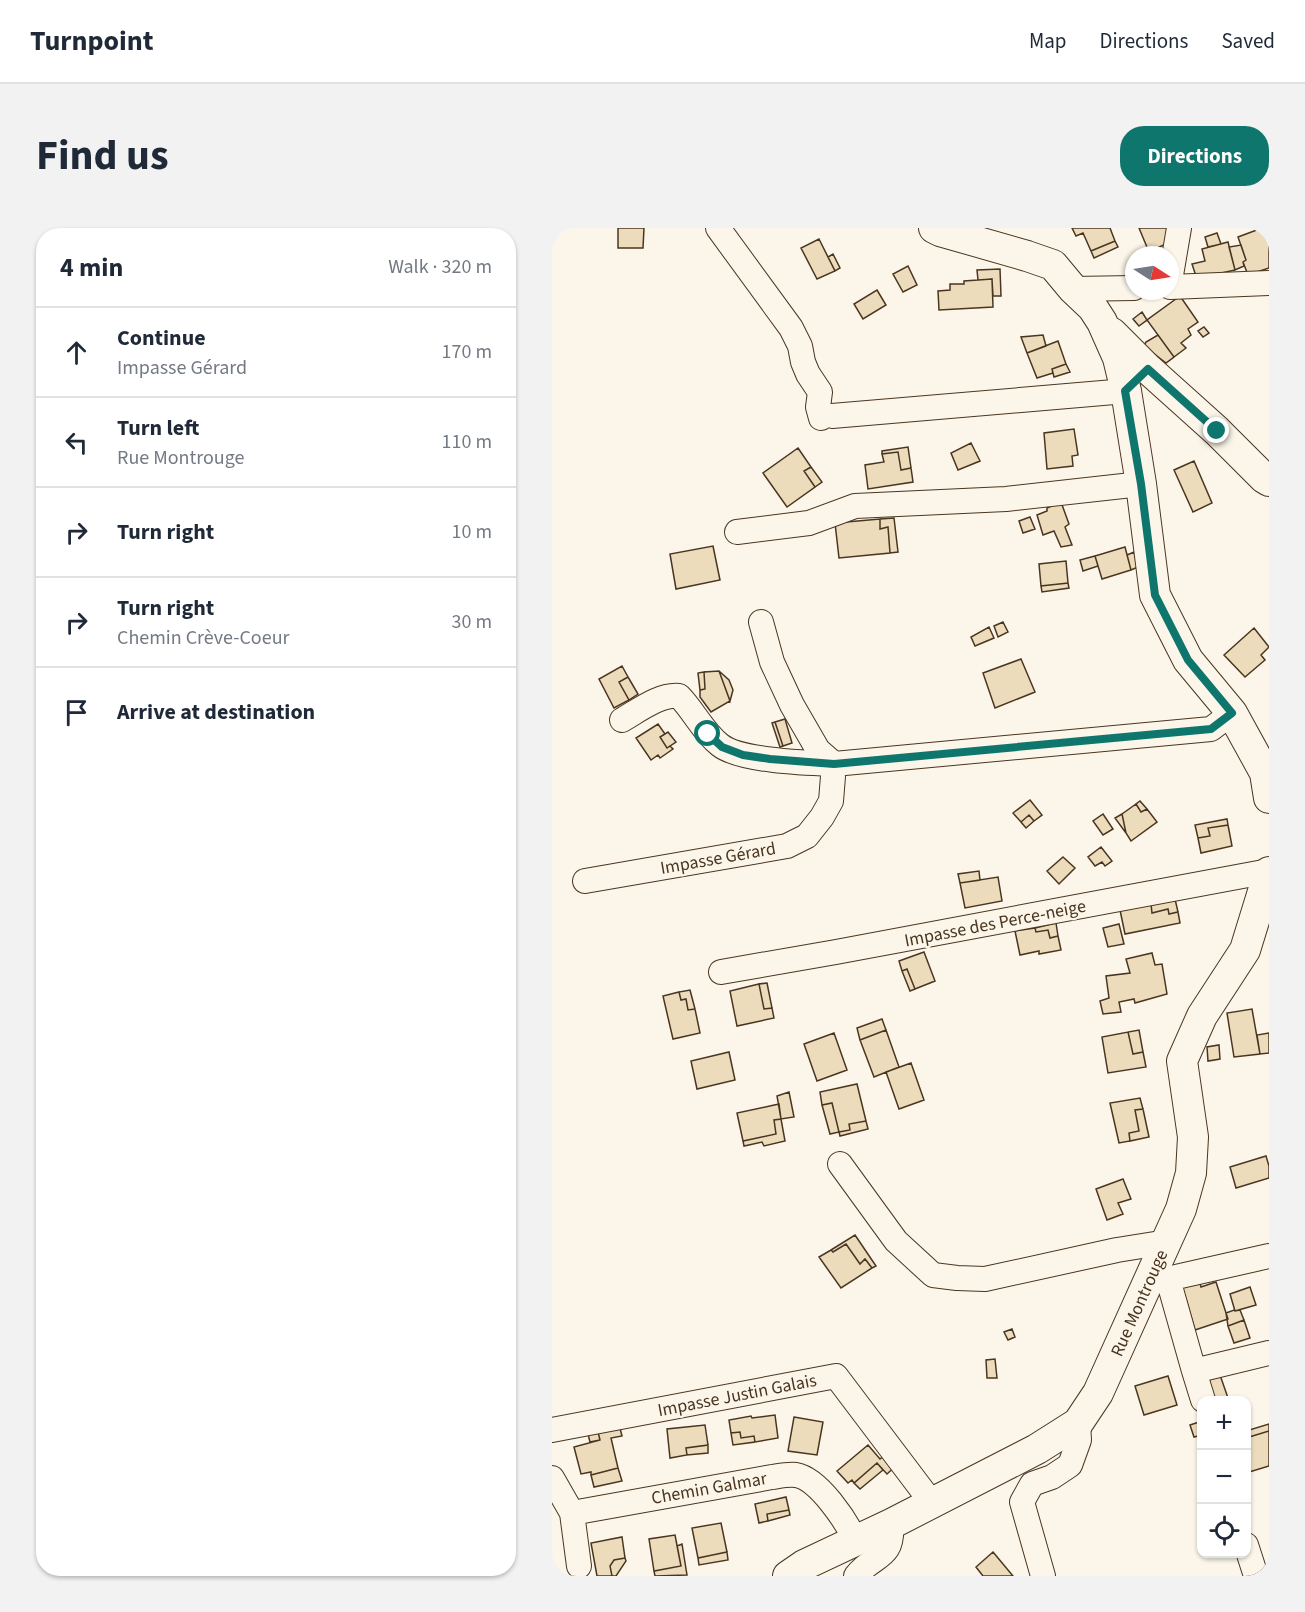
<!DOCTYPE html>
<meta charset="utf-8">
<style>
body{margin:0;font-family:"Source Sans 3",sans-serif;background:#f2f2f3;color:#1f2937}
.controls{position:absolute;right:18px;bottom:18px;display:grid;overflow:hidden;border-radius:12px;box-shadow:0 2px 4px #0004}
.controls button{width:54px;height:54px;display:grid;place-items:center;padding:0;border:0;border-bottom:2px solid #e0e1e3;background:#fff;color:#1f2937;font:30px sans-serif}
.compass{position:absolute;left:573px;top:18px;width:54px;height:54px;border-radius:50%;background:#fff;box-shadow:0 2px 4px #0004;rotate:102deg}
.stop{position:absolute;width:18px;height:18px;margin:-14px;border:4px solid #0f766e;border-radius:50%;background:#fff}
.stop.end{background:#0f766e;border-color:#fff;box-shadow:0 2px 6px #0008}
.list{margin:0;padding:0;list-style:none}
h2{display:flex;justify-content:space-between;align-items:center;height:78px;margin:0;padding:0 24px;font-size:26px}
h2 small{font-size:20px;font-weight:400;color:#747a83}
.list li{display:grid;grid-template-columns:39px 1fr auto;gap:18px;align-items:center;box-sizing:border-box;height:90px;padding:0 24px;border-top:2px solid #e0e1e3}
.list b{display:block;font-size:22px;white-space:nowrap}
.list p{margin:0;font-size:20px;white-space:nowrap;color:#747a83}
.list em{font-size:20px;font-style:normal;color:#747a83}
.icon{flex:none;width:33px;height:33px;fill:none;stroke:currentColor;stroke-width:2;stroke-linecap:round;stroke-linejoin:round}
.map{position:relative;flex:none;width:717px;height:1348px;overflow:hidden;border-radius:24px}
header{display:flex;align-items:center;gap:36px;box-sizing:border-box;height:84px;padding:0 30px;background:#fff;border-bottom:2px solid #e0e1e3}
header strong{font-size:28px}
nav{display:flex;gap:33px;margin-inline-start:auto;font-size:21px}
.intro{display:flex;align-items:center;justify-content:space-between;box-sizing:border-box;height:144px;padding:0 36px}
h1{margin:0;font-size:42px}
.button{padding:15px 27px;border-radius:24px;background:#0f766e;color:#fff;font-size:21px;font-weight:700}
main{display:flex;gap:36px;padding:0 36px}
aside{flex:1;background:#fff;border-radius:24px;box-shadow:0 2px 4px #0004}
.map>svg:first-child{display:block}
</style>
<header>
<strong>Turnpoint</strong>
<nav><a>Map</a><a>Directions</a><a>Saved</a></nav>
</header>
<div class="intro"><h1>Find us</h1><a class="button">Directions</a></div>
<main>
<aside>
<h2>4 min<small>Walk · 320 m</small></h2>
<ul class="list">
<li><svg class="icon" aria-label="ahead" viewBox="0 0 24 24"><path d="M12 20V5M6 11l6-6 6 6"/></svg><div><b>Continue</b><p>Impasse Gérard</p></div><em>170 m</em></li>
<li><svg class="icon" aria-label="left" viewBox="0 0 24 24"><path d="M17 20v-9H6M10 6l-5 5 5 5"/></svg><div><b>Turn left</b><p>Rue Montrouge</p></div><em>110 m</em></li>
<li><svg class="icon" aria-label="right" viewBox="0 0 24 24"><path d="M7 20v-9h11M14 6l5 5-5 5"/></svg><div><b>Turn right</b></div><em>10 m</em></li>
<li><svg class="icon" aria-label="right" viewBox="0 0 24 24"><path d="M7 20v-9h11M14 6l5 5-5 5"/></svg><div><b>Turn right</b><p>Chemin Crève-Coeur</p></div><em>30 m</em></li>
<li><svg class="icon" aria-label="arrive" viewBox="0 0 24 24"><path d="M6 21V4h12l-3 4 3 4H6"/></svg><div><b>Arrive at destination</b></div></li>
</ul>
</aside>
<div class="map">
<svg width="717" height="1348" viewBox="0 0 717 1348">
<rect width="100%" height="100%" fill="#fbf6e9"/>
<path fill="#ecdcbc" stroke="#4a3520" stroke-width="1.5" d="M66,0H92L91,20H66Z
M520,0H558L563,13L539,23L531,5L524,8Z
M587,0H621L620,13L597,24Z
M710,0H713L717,12V40L696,47L691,34L694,32L686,9Z
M665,5L669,16L656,19L653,9Z
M267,11L283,43L265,51L249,20Z
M563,13L566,19L542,30L539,23Z
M676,14L683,42L656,48H644L640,36L653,33L650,21Z
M689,17L694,32L691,34L692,38L683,42L677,19Z
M281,26L288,40L283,43L276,29Z
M356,38L365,57L351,64L341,46Z
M448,41L449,68H441L440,51L426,52L425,42Z
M440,51L441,79L387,82L386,63L398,62V56H412V53Z
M325,62L334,77L311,91L302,76Z
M628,68L646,94L636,101L639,107L629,115L634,120L622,129L595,92Z
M590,84L595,92L587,98L581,91Z
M652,99L657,105L651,109L646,103Z
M491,107L494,118L475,125L469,109Z
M606,107L622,129L614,135L592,118L594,114Z
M506,113L514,136L500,141L501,145L485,150L475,125Z
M514,136L518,144L502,149L500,141Z
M522,201L526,227L520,228L521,238L495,241L492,205Z
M419,215L428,233L406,242L399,225Z
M356,219L359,240L349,242L346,224L330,226V223Z
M246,220L259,239L252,243L263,259L235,279L211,245Z
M346,224L349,242L359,240L361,254L316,261L313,237L332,234L330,226Z
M642,233L660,275L641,284L622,242Z
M259,239L270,254L263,259L252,243Z
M509,274L517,296L513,299L520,317L509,319L502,303L491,307L485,287L495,283V280Z
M478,289L483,301L471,305L467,293Z
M342,290L346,324L338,325L336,299L328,301V291Z
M328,291V301L336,299L338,325L287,330L283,295Z
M161,318L168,352L124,361L118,326Z
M573,319L579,342L550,351L543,328Z
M582,324L586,339L579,342L575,327Z
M543,328L546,338L531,343L528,332Z
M514,333L516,355L489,358L487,336Z
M516,355L517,360L490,364L489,358Z
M451,394L456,404L446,409L442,398Z
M437,399L442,410L423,418L419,409Z
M702,400L717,419L709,427L713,432L693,449L672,427Z
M469,431L483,464L443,480L431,445Z
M70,438L76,449L67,454L77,472L62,480L47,451Z
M167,443L177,452L181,462L178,473Z
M167,443L178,473L159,484L148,469V462L153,461L152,444Z
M152,444L153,461L148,462L146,445Z
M76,449L86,466L77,472L67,454Z
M233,491L240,515L231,518L223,494Z
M223,494L231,518L228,519L220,495Z
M106,496L113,506L108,509L115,520L118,518L121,521L108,530L106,527L99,532L84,510Z
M116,504L124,514L115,520L108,509Z
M478,572L490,587L482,593L477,587L469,594L461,585Z
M588,573L595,581L589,584L584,576Z
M584,576L589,584L595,581L605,594L579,613L574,605L570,586Z
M551,586L561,601L551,607L541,593Z
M570,586L574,605L563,590Z
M477,587L482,593L474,600L469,594Z
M675,591L676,597L656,600L658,608L646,610L643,597Z
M676,597L680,618L649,625L646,610L658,608L656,600Z
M549,619L560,633L553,638L550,634L543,638L536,629Z
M511,629L523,640L507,656L495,643Z
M427,643L428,652L408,655L406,646Z
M446,649L450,673L413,680L408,655Z
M623,671L626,684L617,686L616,681L600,685L599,676Z
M599,676L600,685L616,681L617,686L626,684L628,695L573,706L568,682Z
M504,695L506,708L498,710L496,702L484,704L483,700Z
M567,696L572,716L556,719L551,700Z
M483,700L484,704L496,702L498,710L506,708L509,722L487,726V723L468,727L463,703Z
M372,724L383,753L363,761L355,741L350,743L347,733Z
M600,725L603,737L610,736L615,766L583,775L582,771L567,774L569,784L551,786L548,773L557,770L554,748L578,745L574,731Z
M355,741L363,761L358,763L350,743Z
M215,755L220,780L212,781L207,756Z
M207,756L212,781L220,780L222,790L185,798L178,763Z
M138,762L143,781L136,782L134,771L129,772L127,764Z
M127,764L129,772L134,771L136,782L143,781L148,805L121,811L111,768Z
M700,781L708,826L682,829L675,785Z
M330,791L334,802L308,812L305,800Z
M334,802L347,839L322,849L308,812Z
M587,802L591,824L581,826L576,804Z
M576,804L581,826L591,824L594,839L556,845L550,809Z
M282,805L295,842L265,853L252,816Z
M717,805V825L708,826L705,807Z
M667,817L668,831L656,833L655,819Z
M177,824L183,852L145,861L139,833Z
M359,835L372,872L347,881L334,844Z
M305,856L314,893L297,896L298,902L287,904L280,875L270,877L268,864Z
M237,864L242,889L229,891L225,868Z
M588,870L591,881L583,882L587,903L577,905L578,913L567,915L558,875Z
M280,875L287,904L278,906L270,877Z
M227,876L229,891L222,892L224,906L191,913L185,885Z
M591,881L597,909L578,913L577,905L587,903L583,882Z
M229,891L233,913L212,918L210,914L192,918L191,913L224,906L222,892Z
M314,893L316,901L288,908L287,904L298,902L297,896Z
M714,928L717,938V950L684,960L678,939Z
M571,951L579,971L566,975L571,986L555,992L544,961Z
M303,1007L324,1038L320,1040L313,1031L308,1036L294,1016L281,1024L279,1022Z
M294,1016L308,1036L313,1031L320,1040L289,1060L267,1029L279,1022L281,1024Z
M647,1051L649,1059L664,1054L676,1091L643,1102L634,1071L627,1056Z
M698,1059L704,1077L683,1083L678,1066Z
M682,1082L683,1083L688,1082L692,1092L676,1098L674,1085Z
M692,1092L698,1110L682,1115L676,1098Z
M460,1101L463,1109L456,1112L452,1104Z
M443,1131L445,1150H435L434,1132Z
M668,1147L676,1170L670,1172H660L653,1153Z
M616,1148L625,1177L592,1187L583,1158Z
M223,1187L226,1210L203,1214L202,1208L189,1210L188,1204L179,1205L177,1192L199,1188L200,1190Z
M242,1189L271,1194L265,1227L236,1223Z
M647,1194L650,1207L642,1209L638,1197Z
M67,1196L70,1208L59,1210L66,1240L39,1247V1244L29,1246L22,1219L48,1212L45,1200Z
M717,1196V1203L694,1210V1203Z
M153,1197L156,1217L134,1220L135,1227L118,1230L115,1201Z
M45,1200L48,1212L38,1214L35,1202Z
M717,1203V1238L694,1245V1210Z
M188,1204L189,1210L202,1208L203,1214L181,1217L179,1205Z
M156,1217V1225L135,1227L134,1220Z
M316,1217L328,1231L338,1223L347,1235L335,1246L325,1235L302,1255L300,1252L296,1255L285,1243Z
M325,1235L331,1242L308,1261L302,1255Z
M66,1240L70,1253L42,1259L39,1247Z
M234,1269L237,1282L215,1286L216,1293L207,1295L203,1276Z
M237,1282L238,1287L216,1293L215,1286Z
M169,1295L175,1324L146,1330L140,1300Z
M123,1307L129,1338L102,1343L97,1311Z
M70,1309L73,1330L62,1332L58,1338L60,1348H45L39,1315Z
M130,1316L135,1347L103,1348L102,1343L129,1338L125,1318Z
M175,1324L176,1332L147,1337L146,1330Z
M441,1324L461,1348H431L424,1339Z
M73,1330L74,1333L64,1348H60L58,1338L62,1332Z"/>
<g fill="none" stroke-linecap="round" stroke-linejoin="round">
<defs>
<path id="minor" d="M166,0L239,100L248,118L251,134L256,146L268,164L266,179L269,190
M618,53L627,0
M618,59L717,55
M521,61L582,60
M280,188L574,163
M185,304L257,295L303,278L454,271L589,256
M209,394L220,434L240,477L266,522L282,536L659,501L680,485
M33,653L235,618L255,608L270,589L279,573L282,536C255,535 188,533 168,517C151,504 142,483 127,468C107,466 86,483 70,492
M169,744L284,724L717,643
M288,936L344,1013L381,1047L405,1050L433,1051L565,1022L615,1014
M616,1051L642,1143L717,1125
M602,1054L717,1028
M642,1143L651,1172
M0,1202L284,1148L380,1275
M0,1250L20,1285L220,1249C227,1248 236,1246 244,1247C267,1251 294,1293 304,1313
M20,1285L27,1338
M694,1317L704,1348
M304,1348C321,1326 342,1332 339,1296
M491,1348L470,1274L480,1256L500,1249L518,1237L527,1212L526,1195"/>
<path id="major" d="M382,0L388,3L475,28L501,37L521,61L541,80L550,94L566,130L574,163L589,256L603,367L636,432L680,485L713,545L717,570
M560,105L596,141L665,203L712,250L717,253
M236,1348L252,1337L339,1296L485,1221L526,1195L546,1165L629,981L639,945L641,909L630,833L650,788L693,722L717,644"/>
</defs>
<use href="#minor" stroke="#4a3520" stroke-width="26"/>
<use href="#major" stroke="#4a3520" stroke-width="32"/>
<use href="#minor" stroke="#fbf6e9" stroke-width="24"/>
<use href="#major" stroke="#fbf6e9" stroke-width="30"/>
</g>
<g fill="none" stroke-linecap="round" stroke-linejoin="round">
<path stroke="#0f766e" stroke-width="8" d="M156,506L170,519L191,527L218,531L282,536L659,501L680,485L636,432L603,367L589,256L573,163L596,141L665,203"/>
</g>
<g text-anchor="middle" stroke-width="4.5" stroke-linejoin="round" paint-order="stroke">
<g font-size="18" fill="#4a3520" stroke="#fbf6e9">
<text transform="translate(166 630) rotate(-10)" y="6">Impasse Gérard</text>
<text transform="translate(443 695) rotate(-11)" y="6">Impasse des Perce-neige</text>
<text transform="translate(587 1075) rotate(-66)" y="6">Rue Montrouge</text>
<text transform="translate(185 1167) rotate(-11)" y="6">Impasse Justin Galais</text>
<text transform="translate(157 1260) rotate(-10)" y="6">Chemin Galmar</text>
</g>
</g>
</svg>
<div class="controls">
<button>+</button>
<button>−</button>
<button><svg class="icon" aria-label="locate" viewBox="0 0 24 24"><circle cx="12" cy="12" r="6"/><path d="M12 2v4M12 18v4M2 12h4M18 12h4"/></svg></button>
</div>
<svg class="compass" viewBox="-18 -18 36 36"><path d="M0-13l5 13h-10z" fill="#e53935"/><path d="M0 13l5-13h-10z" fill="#747a83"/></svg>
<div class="stop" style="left:156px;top:506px"></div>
<div class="stop end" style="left:665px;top:203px"></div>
</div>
</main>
